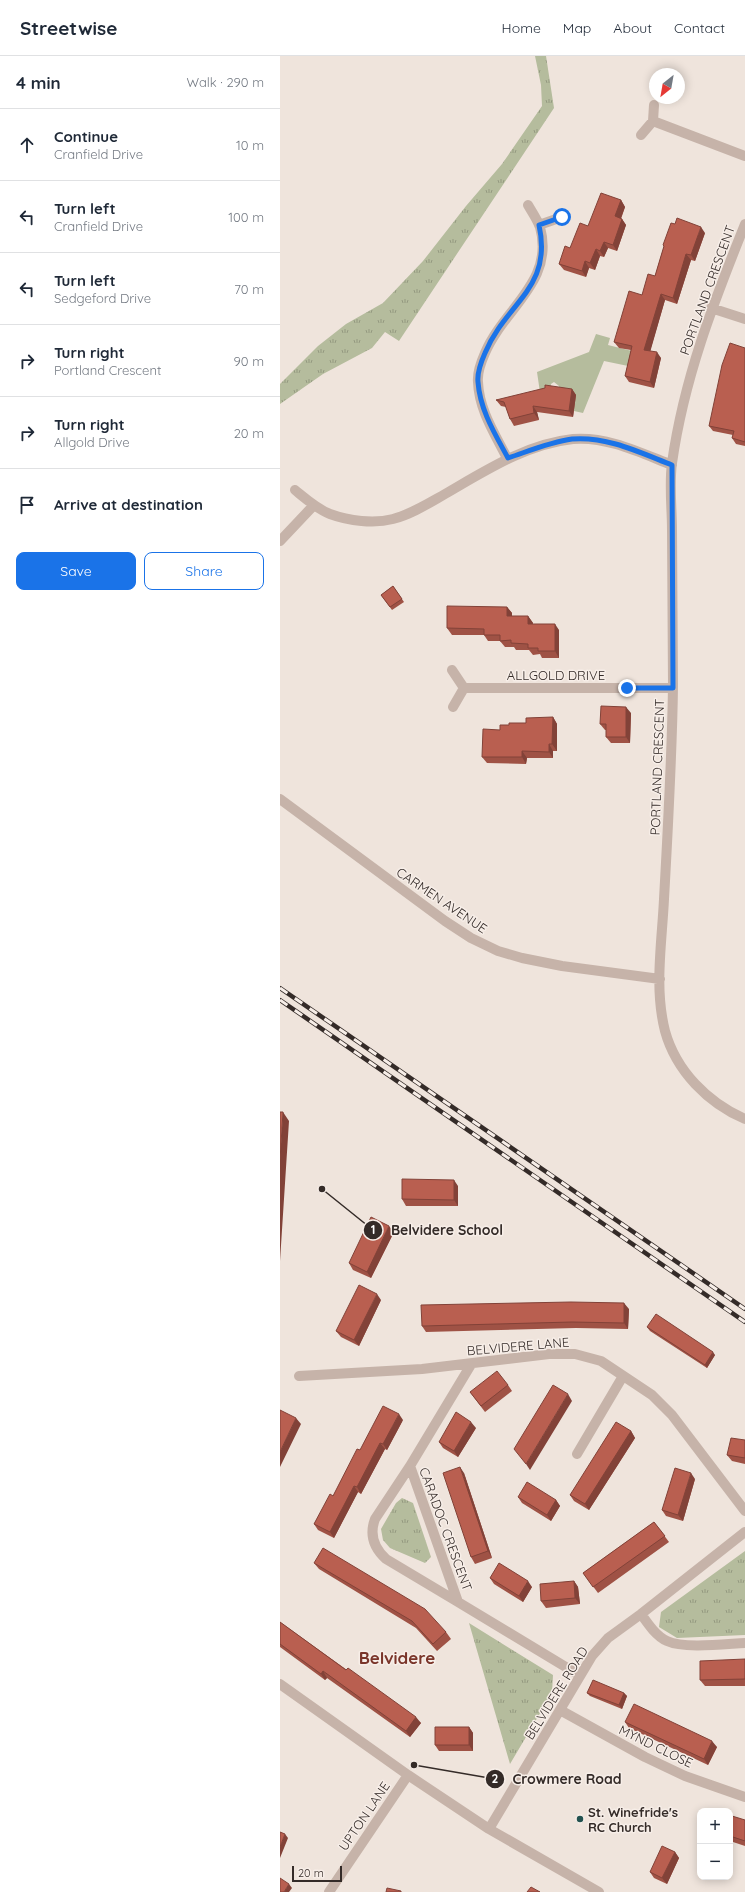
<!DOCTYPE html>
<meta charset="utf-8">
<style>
body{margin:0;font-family:Quicksand,sans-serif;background:#f6f6f7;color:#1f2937}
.controls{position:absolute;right:12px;bottom:12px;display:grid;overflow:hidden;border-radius:8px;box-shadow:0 2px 10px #0003}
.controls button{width:36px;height:36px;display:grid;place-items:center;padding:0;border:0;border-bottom:1px solid #e0e1e3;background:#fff;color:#1f2937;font:20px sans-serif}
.compass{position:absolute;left:369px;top:12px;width:36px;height:36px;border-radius:50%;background:#fff;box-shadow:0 2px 10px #0003;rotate:211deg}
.scale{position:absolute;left:12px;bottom:10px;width:50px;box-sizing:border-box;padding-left:4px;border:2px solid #342b28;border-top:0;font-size:11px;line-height:14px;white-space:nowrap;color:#342b28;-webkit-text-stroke:3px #f7eee8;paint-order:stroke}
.stop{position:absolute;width:12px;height:12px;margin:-9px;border:3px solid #1a73e8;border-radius:50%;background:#fff}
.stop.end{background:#1a73e8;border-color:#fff;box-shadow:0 1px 4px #0008}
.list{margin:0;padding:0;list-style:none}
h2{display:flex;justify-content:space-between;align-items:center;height:52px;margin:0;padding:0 16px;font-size:17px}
h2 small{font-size:13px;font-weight:400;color:#747a83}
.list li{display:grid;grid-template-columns:26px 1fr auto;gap:12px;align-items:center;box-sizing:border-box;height:72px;padding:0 16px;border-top:1px solid #e0e1e3}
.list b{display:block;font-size:15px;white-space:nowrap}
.list p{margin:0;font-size:13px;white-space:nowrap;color:#747a83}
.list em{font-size:13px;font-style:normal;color:#747a83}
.actions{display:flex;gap:8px;padding:12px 16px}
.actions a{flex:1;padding:9px 0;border:1px solid #1a73e8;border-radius:8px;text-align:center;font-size:14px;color:#1a73e8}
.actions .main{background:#1a73e8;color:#fff}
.icon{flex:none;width:22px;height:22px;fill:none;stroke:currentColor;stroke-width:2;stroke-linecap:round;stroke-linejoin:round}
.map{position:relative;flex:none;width:465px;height:1836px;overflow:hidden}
header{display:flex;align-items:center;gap:24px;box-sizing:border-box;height:56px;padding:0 20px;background:#fff;border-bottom:1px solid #e0e1e3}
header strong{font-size:19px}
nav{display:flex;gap:22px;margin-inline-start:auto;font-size:14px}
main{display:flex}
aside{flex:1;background:#fff}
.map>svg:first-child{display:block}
</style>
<header>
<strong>Streetwise</strong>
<nav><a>Home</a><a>Map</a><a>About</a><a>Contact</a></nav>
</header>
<main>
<aside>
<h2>4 min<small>Walk · 290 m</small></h2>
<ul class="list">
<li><svg class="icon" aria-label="ahead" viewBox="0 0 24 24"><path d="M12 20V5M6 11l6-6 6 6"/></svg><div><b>Continue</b><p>Cranfield Drive</p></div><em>10 m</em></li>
<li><svg class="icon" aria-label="left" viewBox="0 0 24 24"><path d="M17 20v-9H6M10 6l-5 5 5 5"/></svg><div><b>Turn left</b><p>Cranfield Drive</p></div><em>100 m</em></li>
<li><svg class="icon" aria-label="left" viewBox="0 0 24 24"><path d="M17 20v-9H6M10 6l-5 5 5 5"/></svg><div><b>Turn left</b><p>Sedgeford Drive</p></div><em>70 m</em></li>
<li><svg class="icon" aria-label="right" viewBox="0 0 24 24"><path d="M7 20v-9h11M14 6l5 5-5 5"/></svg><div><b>Turn right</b><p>Portland Crescent</p></div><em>90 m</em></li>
<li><svg class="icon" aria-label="right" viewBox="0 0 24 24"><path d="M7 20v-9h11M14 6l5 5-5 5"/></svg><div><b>Turn right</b><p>Allgold Drive</p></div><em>20 m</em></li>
<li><svg class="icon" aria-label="arrive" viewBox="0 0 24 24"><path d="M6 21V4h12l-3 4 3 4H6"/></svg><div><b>Arrive at destination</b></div></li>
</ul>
<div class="actions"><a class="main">Save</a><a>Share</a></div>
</aside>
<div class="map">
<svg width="465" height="1836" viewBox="0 0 465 1836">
<defs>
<pattern id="grass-tufts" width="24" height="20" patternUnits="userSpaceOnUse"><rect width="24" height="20" fill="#b5bc9d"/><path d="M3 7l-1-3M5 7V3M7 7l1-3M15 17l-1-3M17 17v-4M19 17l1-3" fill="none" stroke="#949980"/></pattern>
</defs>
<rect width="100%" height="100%" fill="#efe4dc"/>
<path fill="url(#grass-tufts)" d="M255,0H266L274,52L119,285L105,276L92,292L43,318L0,348V328L38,290L66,268L103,247L143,205L186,150L222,108L262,50L261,29Z
M122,1442L133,1447L151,1501L145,1507L110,1492L103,1484L101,1473L116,1447Z
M465,1495V1579L397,1582L379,1571L381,1556Z
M189,1567L273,1619L272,1637L230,1708Z"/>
<path fill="#b5bc9d" d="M316,278L330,282L328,289L356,296L353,311L324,305L303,357L294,355L278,336L279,330L274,326L271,328L267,351L262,350L257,316L309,296Z"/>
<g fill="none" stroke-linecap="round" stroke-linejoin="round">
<path stroke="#c6b3a9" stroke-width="10" d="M373,65L374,49
M361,79L373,65L465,100
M465,168C433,248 404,322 392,407C389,429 392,452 392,474C392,526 393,578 393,630C392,701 388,772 384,843C382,886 374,932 385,975C396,1015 428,1047 465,1063
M259,169L282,161
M431,252L465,263
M227,402C215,378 199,354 198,326C197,316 201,306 205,297C224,252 275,226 260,171C257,163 252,156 248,149
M15,434C26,443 37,453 50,458C69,465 94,468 113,463C132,458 149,447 165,438C205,415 246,388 293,383C327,380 361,397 392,409
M0,485L34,449
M172,614L184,632
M173,651L184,632H393
M0,743L165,865L191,882L218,895L242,902L282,910L380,923
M192,1307L130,1410L178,1546L299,1619
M19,1320L142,1313L269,1298H295L321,1305L372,1339L392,1359L465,1455
M297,1398L343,1320
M130,1410L95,1463C89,1479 94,1492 106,1503L178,1546
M361,1558C368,1568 376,1580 387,1585C404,1593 445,1588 465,1587
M0,1628L128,1719L209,1773L319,1836
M280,1654L365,1701L405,1720L465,1741
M209,1773L312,1600L328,1582L361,1558L465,1476
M49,1836L128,1719"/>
<defs>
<path id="rail" d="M0,932L465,1253
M0,944L465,1266"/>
</defs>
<use href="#rail" stroke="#342b28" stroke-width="4.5"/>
<use href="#rail" stroke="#f7eee8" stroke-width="3" stroke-dasharray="9" stroke-linecap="butt"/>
</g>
<path fill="#9f5245" d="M341,144L345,151L341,163H342L346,169L337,195L328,192L324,201L320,200L315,214L309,212L306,221L284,214L279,208L290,192L308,170Z
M425,177L415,205L411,204L397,248L385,244L370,295L381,302L374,332L349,326L345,320L351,294L339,292L334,286L362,239L375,220L384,190L383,189Z
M465,292V390L456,388L452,382L453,379L433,375L429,370Z
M292,333L296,339L293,361L257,356L259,364L234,370L230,363L226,351L221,350L216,344Z
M113,530L124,546L112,554L101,539Z
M227,551L232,557V560H248L253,567L252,568L279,574V602H262L260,598L253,599L249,594H236L234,591H225L220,585H208L204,579H172L167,572Z
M351,657L350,687H331L326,681V674H325L320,668Z
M273,661L277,668V695H273V702H247L246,708L207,707L202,701L220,674L229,669L246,667Z
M178,1130V1150H126L122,1143Z
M114,1176L91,1222L73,1214L69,1207Z
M101,1244L79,1290L61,1281L56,1275Z
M349,1253L348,1273L296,1272L146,1276L142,1270Z
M367,1271L435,1299L427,1312L370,1275Z
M228,1329L232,1335L205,1356L190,1336Z
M123,1364L107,1394L105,1393L81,1438L78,1436L54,1482L38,1474L34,1468L53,1440L80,1394Z
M196,1372L178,1401L163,1392L159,1386Z
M351,1375L355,1382L309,1454L294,1445L290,1439Z
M465,1384V1408L452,1405L447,1399Z
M184,1417L212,1502L195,1508L191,1501Z
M415,1423L403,1465L386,1460L382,1454Z
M238,1441L276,1444L280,1450L271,1465L242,1447Z
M374,1466L389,1486L318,1537L303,1517Z
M34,1507L166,1576L171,1583L157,1595L136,1572L39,1513Z
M210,1522L252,1531L243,1546L214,1528Z
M294,1525L298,1531L300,1548L266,1552L261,1545Z
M0,1566L141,1667L130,1681L47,1622L45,1624L0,1591Z
M465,1603V1630H425L420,1624Z
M307,1637H344L347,1640L342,1653L310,1640Z
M345,1666L437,1691L428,1709L349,1672Z
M189,1671L193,1677V1695H159L155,1689Z
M465,1764V1790L450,1785V1780Z
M395,1796L399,1802L387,1828L374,1822L370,1816Z"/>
<path fill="#824238" d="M341,144L345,151L339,167L335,160Z
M342,163L346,169L337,195L333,189Z
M421,171L425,177L415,205L411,199Z
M324,186L328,192L324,201L320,195Z
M316,193L320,200L315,214L310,207Z
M406,198L411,204L397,248L393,242Z
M305,205L309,212L306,221L302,215Z
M381,238L385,244L369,300L364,294Z
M377,296L381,302L374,332L370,326Z
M292,333L296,339L293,361L289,355Z
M253,350L257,356L259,364L254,357Z
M227,551L232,557V566L227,560Z
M248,560L253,567L252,574L248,568Z
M275,568L279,574V602L275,595Z
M346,651L351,657L350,687L346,681Z
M273,661L277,668V695L272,688Z
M269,688L273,695V702L269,696Z
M242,695L247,702L246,708L242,701Z
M3,1056L9,1065L0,1205V1104Z
M174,1124L178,1130V1150L174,1144Z
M109,1170L114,1176L91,1222L87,1216Z
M97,1238L101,1244L79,1290L74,1284Z
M344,1247L349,1253L348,1273L344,1267Z
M433,1296L435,1299L427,1312L425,1309Z
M288,1338L292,1345L250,1414L246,1408Z
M119,1358L123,1364L107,1394L103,1388Z
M16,1362L21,1368L0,1411V1396Z
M191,1366L196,1372L178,1401L174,1395Z
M351,1375L355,1382L309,1454L305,1448Z
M100,1387L105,1393L81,1438L77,1431Z
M180,1411L184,1417L212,1502L208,1495Z
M411,1417L415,1423L403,1465L398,1459Z
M74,1430L78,1436L54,1482L50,1476Z
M276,1444L280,1450L271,1465L267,1459Z
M248,1525L252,1531L243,1546L239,1540Z
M294,1525L298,1531L300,1548L295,1542Z
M43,1615L47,1622L45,1624L41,1618Z
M344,1637L347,1640L342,1653L339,1649Z
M136,1661L141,1667L130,1681L126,1675Z
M189,1671L193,1677V1695L189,1689Z
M432,1685L437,1691L428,1709L424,1703Z
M5,1778L8,1782L0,1802V1791Z
M395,1796L399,1802L387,1828L382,1822Z
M9,1828L12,1832L9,1836H4Z"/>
<path fill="#b95f50" stroke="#824238" d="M321,137L341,144L335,160L342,163L333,189L324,186L320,195L316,193L310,207L305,205L302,215L279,208L285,190L290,192L300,167L308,170Z
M397,162L421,171L411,199L406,198L393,242L381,238L364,294L377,296L370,326L345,320L352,290L334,286L349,235L362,239L368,218L375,220L384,190L383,189L391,167L395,168Z
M450,287L465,292V386L452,382L454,375L429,370L442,309Z
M265,329L292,333L289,355L253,350L254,357L230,363L224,346L216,344L265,332Z
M113,530L122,543L110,551L101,539Z
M167,550L227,551V560H248V568H275V595H258V592H248V588L231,587V584L220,585V579H204V573L167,572Z
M321,650L346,651V681H326V668H320Z
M273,661L272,688H269V696L242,695V701H202L203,673L220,674V669H229V667H246V662Z
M0,1056H3L0,1104Z
M122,1123L174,1124V1144L122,1143Z
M91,1161L109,1170L87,1216L69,1207Z
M79,1229L97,1238L74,1284L56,1275Z
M291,1246L344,1247V1267L292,1266L142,1270L141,1249Z
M376,1258L433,1296L425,1309L367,1271Z
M217,1315L228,1329L201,1350L190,1336Z
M273,1329L288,1338L246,1408L234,1393Z
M103,1350L119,1358L103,1388L100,1387L77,1431L74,1430L50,1476L34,1468L50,1438L53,1440L77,1393L80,1394Z
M0,1354L16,1362L0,1396Z
M176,1356L191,1366L174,1395L159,1386Z
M336,1366L351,1375L305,1448L290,1439Z
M451,1382L465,1384V1402L447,1399Z
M180,1411L208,1495L191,1501L163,1417Z
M395,1412L411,1417L398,1459L382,1454Z
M247,1426L276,1444L267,1459L238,1441Z
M374,1466L385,1480L313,1531L303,1517Z
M43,1492L145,1553L166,1576L153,1588L132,1565L34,1507Z
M219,1507L248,1525L239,1540L210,1522Z
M294,1525L295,1542L261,1545L260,1528Z
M0,1566L66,1614L68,1612L136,1661L126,1675L43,1615L41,1618L0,1588Z
M465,1603V1623L420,1624V1605Z
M313,1624L344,1637L339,1649L307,1637Z
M354,1648L432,1685L424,1703L345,1666Z
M155,1671H189V1689H155Z
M452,1760L465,1764V1785L450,1780V1765Z
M0,1776L5,1778L0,1791Z
M382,1790L395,1796L382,1822L370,1816Z
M0,1822L9,1828L4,1836H0Z
M251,1831L260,1836H247Z
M107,1832L121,1835V1836H106Z"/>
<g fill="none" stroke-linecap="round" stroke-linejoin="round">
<path stroke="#1a73e8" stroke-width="5" d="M282,161L259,169C273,233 226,246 205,297C201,306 197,317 198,326C200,354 215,378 228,402C249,395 270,386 292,383C327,380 361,397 392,409L393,632H347"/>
</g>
<circle fill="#22514f" stroke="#f7eee8" stroke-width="1.5" cx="300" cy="1763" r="4"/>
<g text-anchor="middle" stroke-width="3" stroke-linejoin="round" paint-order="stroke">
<g font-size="13" fill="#342b28" stroke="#f7eee8">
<text transform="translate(427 234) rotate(-70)" y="5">PORTLAND CRESCENT</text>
<text x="276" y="624">ALLGOLD DRIVE</text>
<text transform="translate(377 711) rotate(-88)" y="5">PORTLAND CRESCENT</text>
<text transform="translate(162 844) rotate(34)" y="5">CARMEN AVENUE</text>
<text transform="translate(238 1290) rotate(-5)" y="5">BELVIDERE LANE</text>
<text transform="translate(166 1473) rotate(70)" y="5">CARADOC CRESCENT</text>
<text transform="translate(276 1637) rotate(-58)" y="5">BELVIDERE ROAD</text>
<text transform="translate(376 1690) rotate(26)" y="5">MYND CLOSE</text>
<text transform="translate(84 1760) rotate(-56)" y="5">UPTON LANE</text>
</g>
<g font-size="13" font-weight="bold" fill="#342b28" stroke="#f7eee8" text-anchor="start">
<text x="308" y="1761">St. Winefride's<tspan x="308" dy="15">RC Church</tspan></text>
</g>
<g font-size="17" font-weight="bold" fill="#7a352a" stroke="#f7eee8">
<text x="117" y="1608">Belvidere</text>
</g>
</g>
<path fill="none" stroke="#342b28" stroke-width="1.5" d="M42 1133L93 1174M134 1709L215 1723"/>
<g fill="#342b28" stroke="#f7eee8" stroke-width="1.5">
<circle cx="42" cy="1133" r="4"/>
<circle cx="134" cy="1709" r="4"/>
<circle cx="93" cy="1174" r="10"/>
<circle cx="215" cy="1723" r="10"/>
</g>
<g font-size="12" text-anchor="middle" font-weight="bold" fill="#fff">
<text x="93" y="1178">1</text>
<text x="215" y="1727">2</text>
</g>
<g font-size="14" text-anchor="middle" font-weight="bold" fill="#342b28" stroke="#f7eee8" stroke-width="3" stroke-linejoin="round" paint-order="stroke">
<text x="167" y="1179">Belvidere School</text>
<text x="287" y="1728">Crowmere Road</text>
</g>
</svg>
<div class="controls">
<button>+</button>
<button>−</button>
</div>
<svg class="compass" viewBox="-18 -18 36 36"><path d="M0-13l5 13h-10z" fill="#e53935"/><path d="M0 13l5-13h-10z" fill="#747a83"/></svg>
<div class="scale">20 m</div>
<div class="stop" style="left:282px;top:161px"></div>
<div class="stop end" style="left:347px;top:632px"></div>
</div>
</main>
